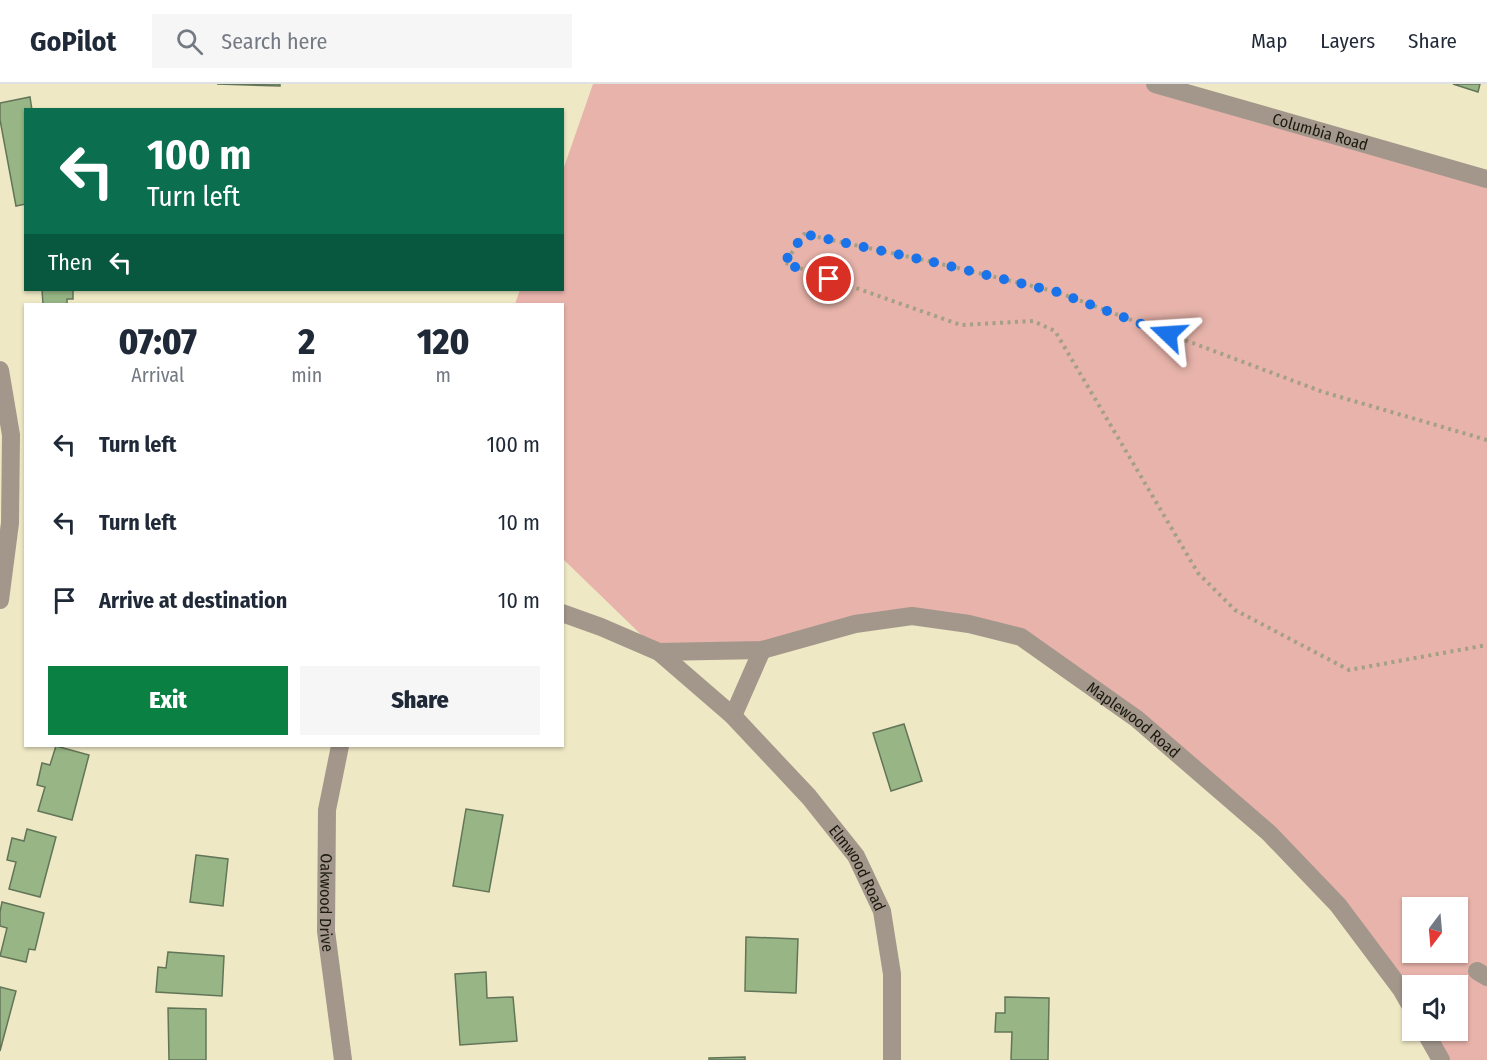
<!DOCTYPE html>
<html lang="en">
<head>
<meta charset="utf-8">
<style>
	:root { --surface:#fff; --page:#f6f6f7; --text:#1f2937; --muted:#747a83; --line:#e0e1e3; --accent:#0b8043 }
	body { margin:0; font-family:"Fira Sans Condensed",sans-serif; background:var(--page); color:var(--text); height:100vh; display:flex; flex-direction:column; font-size:22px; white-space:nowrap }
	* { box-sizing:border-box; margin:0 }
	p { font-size:20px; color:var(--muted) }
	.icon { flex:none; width:33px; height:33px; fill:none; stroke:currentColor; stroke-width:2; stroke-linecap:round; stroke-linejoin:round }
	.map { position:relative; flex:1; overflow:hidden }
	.panel { position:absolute; left:24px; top:219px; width:540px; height:444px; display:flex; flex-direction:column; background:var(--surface); border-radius:0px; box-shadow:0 2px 4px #0004 }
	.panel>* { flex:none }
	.top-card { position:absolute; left:24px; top:24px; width:540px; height:183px; border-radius:0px; box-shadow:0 2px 4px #0004; background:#0b6e4f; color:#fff; overflow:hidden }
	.needle { width:39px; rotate:196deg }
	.buttons { position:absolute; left:1402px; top:813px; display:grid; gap:12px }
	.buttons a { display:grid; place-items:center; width:66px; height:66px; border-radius:0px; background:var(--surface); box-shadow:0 2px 4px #0004; font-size:30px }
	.pin { position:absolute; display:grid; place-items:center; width:51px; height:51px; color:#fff; margin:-26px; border:3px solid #fff; border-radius:50%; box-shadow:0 2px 6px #0007 }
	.me { position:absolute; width:66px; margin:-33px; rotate:290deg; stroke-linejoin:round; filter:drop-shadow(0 0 4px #0008) }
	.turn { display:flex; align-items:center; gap:21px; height:126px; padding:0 24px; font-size:27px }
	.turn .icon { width:78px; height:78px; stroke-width:2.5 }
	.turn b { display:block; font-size:42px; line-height:51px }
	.then { display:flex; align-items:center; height:57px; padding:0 24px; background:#0003; gap:12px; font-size:22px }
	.eta { display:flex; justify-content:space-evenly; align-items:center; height:102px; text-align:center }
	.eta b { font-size:36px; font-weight:800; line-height:42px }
	.action { display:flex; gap:12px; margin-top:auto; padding:12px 24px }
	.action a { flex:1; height:69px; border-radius:0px; background:var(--accent); color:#fff; font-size:24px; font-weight:800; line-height:69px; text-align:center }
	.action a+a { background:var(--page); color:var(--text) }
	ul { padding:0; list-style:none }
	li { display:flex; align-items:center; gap:18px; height:78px; padding:0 24px }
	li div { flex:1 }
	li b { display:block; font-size:22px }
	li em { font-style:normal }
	header { display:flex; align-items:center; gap:36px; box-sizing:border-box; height:84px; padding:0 30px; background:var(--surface); border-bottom:2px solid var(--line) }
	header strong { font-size:28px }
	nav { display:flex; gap:33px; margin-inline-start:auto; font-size:21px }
	.search { width:420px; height:54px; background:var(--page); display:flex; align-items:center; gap:15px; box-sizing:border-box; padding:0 21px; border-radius:0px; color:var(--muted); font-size:22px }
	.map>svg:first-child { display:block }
	.green { fill:#e7b3aa; fill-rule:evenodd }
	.building { fill:#97b585; stroke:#637558; stroke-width:1.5 }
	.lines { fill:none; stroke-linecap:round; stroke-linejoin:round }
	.path { stroke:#a4a084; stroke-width:4; stroke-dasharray:3 4.5; stroke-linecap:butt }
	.minor { stroke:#a3978c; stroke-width:18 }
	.route { stroke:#1a73e8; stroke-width:10; stroke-dasharray:0 18 }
	.labels { text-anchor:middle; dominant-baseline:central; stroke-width:4.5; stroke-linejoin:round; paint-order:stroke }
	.street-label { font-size:16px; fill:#1c1a0d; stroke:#eee8c4 }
</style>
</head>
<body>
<header>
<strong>GoPilot</strong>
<div class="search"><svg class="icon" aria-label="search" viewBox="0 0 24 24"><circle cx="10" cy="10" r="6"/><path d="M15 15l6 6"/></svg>Search here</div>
<nav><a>Map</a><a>Layers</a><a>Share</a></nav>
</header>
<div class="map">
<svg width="1487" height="976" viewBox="0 0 1487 976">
	<rect width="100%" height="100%" fill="#eee8c4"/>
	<path class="green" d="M593 0H1155L1487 95V976H1441L1424 947 1458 946V902H1413V926L1269 749 1021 553 912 532 762 566 659 568 563 475 562 220H515L520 206H562L563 86ZM1413 824H1458V868H1413Z"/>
	<g class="building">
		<path d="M217 0H280V2Z"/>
		<path d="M1453 0H1480L1478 8Z"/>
		<path d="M30 13 32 26H26V120L16 122 0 36V19Z"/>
		<path d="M42 206H73V215H67V220H43Z"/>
		<path d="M904 640 922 697 891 707 873 649Z"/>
		<path d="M56 662 89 671 72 736 38 727 45 703 37 701 42 679 50 681Z"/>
		<path d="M466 725 503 731 489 808 453 802Z"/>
		<path d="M27 745 56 753 40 813 9 805 16 778 7 776 12 754 24 757Z"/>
		<path d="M196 771 228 775 223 822 190 818Z"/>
		<path d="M2 818 44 829 35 866 29 865 26 878 0 872 7 844 0 842V828Z"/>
		<path d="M746 853 798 855 796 909 745 907Z"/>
		<path d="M168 868 224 872 222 912 156 908 158 883 166 884Z"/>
		<path d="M486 888 487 914 513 913 517 957 460 961 455 890Z"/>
		<path d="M0 903 16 907 0 967Z"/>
		<path d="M1005 913 1049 914 1048 976H1011L1012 948H995L996 929H1005Z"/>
		<path d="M168 924 206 925V976H169Z"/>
		<path d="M745 973V976H709V974Z"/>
	</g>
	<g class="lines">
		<path class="path" d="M1487 356 1323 308 1057 208 933 178 804 150 785 179 961 241 1033 237 1055 247 1198 489 1235 526 1349 586 1487 561"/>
		<g class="minor">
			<path id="s1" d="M1155 0 1487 95"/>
			<path d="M0 286 11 351 10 439 0 516"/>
			<path id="s2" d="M562 529 601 543 659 568 733 632 809 713 856 772 882 827 892 890V976"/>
			<path id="s3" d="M659 568 762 566 855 540 912 532 969 540 1021 553 1137 635 1269 749 1338 821 1401 905 1413 926"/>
			<path d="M733 632 762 566"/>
			<path id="s4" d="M340 662 327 726 326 847 343 976"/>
			<path d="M1477 887 1487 893"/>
			<path d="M1424 946 1441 976"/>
		</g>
	</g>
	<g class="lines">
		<path class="route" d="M829 195 784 179 804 150 933 178 1057 208 1168 250"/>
	</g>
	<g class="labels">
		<g class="street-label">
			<text stroke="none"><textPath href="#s1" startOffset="172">Columbia Road</textPath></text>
			<text stroke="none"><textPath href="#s3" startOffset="508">Maplewood Road</textPath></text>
			<text stroke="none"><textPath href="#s2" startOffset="400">Elmwood Road</textPath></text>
			<text stroke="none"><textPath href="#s4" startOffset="158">Oakwood Drive</textPath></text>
		</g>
	</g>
</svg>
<div class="buttons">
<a><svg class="needle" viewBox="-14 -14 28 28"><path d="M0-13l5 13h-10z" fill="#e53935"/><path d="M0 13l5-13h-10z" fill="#747a83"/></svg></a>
<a><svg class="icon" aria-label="sound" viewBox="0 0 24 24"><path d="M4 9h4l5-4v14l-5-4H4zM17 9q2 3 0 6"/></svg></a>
</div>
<div class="pin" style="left:829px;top:195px;background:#d93025"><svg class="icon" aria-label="arrive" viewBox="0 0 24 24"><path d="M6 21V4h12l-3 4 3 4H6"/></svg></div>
<svg class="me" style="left:1168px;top:250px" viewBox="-20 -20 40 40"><path d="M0-17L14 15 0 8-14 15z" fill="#1a73e8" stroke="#fff" stroke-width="4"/></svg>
<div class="top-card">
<div class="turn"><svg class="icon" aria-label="left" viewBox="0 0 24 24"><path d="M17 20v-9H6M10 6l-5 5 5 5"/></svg><div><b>100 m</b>Turn left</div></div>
<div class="then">Then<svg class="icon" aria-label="left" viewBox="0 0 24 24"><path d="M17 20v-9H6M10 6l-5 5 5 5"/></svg></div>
</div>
<section class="panel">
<div class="eta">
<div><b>07:07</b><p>Arrival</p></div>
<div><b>2</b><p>min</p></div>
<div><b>120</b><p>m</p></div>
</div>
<ul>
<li><svg class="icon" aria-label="left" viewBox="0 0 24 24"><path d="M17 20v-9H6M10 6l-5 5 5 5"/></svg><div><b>Turn left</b></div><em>100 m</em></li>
<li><svg class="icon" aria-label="left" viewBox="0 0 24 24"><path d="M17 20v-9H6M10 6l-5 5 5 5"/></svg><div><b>Turn left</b></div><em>10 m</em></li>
<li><svg class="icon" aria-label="arrive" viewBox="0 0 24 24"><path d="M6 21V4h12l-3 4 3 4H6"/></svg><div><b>Arrive at destination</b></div><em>10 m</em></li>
</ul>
<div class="action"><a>Exit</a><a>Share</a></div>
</section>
</div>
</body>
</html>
